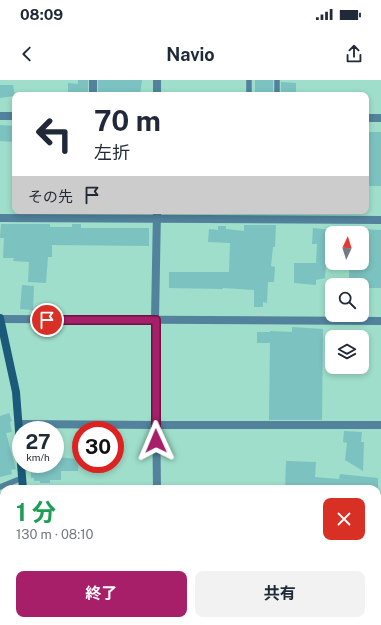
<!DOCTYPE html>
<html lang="ja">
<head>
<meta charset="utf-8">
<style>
	:root { --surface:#fff; --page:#f2f2f3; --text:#1f2937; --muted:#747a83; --accent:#a61f68 }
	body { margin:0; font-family:"Public Sans","Noto Sans JP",sans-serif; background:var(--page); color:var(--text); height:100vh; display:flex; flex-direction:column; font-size:15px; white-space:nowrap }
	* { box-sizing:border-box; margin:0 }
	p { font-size:13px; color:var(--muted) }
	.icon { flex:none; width:22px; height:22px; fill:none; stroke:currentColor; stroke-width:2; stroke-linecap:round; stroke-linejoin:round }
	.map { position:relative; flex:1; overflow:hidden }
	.panel { position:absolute; left:0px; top:405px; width:381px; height:140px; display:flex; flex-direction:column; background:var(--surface); border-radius:12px 12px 0 0; box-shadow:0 2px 6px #0003 }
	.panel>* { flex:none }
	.top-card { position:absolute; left:12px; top:12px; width:357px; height:122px; border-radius:8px; box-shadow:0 2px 6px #0003; background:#fff; color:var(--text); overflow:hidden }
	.needle { width:26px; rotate:4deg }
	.buttons { position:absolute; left:325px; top:146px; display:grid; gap:8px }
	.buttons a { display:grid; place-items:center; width:44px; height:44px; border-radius:8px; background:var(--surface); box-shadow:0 2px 6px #0003; font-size:20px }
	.speed { position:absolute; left:12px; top:341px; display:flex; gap:8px; font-size:20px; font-weight:700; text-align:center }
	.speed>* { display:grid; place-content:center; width:52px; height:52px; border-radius:50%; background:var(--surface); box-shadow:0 2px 6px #0003; line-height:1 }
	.speed small { font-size:10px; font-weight:400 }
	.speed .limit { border:6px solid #d22; background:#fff; color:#111 }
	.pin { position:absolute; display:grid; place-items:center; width:34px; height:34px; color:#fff; margin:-17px; border:2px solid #fff; border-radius:50%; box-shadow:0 1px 4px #0007 }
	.me { position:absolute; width:44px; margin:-22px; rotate:359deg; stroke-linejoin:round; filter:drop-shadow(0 0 3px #0008) }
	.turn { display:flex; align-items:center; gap:14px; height:84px; padding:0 16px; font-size:18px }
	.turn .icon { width:52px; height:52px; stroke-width:2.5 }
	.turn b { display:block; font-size:28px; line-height:34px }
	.then { display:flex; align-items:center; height:38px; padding:0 16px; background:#0003; gap:8px; font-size:15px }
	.round { display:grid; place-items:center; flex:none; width:42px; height:42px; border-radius:8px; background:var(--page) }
	.head { display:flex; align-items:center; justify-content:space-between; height:68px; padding:0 16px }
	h1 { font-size:24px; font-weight:700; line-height:30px; color:#1e9e55 }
	.cta { display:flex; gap:8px; margin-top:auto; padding:8px 16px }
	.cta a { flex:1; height:46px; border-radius:8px; background:var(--accent); color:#fff; font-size:16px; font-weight:700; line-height:46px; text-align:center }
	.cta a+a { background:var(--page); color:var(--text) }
	.status { display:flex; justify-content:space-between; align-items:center; height:28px; padding:0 20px; background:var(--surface); direction:ltr }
	.status svg { height:11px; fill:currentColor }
	header { display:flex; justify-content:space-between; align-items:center; height:52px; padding:0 16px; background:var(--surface); font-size:18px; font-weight:700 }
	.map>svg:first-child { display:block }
	.building { fill:#7cc2c0 }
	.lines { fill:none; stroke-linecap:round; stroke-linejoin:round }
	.service { stroke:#52829c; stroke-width:5.5 }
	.minor { stroke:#52829c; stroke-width:8 }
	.tertiary { stroke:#52829c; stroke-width:8 }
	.secondary { stroke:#1b5a78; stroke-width:8 }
	.route-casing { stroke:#6c1444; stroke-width:10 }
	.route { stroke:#a61f68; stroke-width:7 }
</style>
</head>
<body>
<div class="status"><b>08:09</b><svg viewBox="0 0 49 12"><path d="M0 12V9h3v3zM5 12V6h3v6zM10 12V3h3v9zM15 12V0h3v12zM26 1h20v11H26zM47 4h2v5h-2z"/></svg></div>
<header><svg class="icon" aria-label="back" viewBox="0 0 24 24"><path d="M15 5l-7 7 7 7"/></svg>Navio<svg class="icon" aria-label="share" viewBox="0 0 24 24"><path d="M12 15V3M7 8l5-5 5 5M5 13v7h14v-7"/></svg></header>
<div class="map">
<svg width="381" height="545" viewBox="0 0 381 545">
	<rect width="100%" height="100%" fill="#9edeca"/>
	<g class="building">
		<path d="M78 0H88V15H68V3L78 4Z"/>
		<path d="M98 0H142L140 15H98Z"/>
		<path d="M255 0H273V14L255 15Z"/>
		<path d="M281 2 296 3V13H294V15H281Z"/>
		<path d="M0 5H13L15 16 0 18Z"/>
		<path d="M0 45 15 46 14 62 0 61Z"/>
		<rect x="366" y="52" width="15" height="54"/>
		<path d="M1 144H50V147H72V144H81V148H149V166L52 165V177H48L46 203 28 202 29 182 13 181 14 178H3L4 158H0Z"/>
		<path d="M244 145H276L275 167H273L271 186 275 187 274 202H268L267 223 263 222V227H254V210L223 208V209L169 208V192H229L230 163 208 162 209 149 218 150V146H226V149L244 151Z"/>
		<path d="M313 148 332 150 331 172H327L325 198 316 200V205L294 203V183H316L317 164H312Z"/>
		<path d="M362 149 381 150V208H362V205H349V183H362Z"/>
		<path d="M22 205 34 206 33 230 20 229Z"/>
		<path d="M292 247 323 249 322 340H269L270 263H257V252H270V251L292 252Z"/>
		<path d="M9 333 12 341 10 342 12 352 6 353 16 389 11 390 12 394 0 397V336Z"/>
		<path d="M344 351 362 352 361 362H364L363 391 345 380 347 363 343 362Z"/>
		<path d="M55 377 79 379 78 391H61V400H50V403H40V401H34V398H31V384H55Z"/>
		<path d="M286 381 316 382 315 397 339 399 340 394 378 398V409H285Z"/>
	</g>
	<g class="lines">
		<g class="service">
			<path d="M249 15V0"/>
			<path d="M277 15V0"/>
			<path d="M0 407 22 398"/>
		</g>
		<g class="minor">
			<path d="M93 15V0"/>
			<path d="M157 15V0"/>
			<path d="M366 38H381"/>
			<path d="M0 138 381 140"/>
			<path d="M0 239 381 241"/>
			<path d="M19 344 156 345H381"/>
			<path d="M157 409 155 240 157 131"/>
			<path d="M377 444H381"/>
			<path d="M1 543 381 544"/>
		</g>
		<path class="tertiary" d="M0 36H15"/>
		<g class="secondary">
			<path d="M0 238 16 312 21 377"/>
			<path d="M21 384 23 409"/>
			<path d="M1 545 4 505"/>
		</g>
	</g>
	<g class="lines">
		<defs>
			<path id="route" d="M47 240H156V361"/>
		</defs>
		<use href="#route" class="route-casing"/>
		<use href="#route" class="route"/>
	</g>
</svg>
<div class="buttons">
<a><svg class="needle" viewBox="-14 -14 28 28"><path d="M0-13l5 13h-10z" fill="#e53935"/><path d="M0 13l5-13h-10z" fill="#747a83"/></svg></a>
<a><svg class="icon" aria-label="search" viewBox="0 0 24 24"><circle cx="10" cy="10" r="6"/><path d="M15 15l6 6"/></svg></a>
<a><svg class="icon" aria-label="layers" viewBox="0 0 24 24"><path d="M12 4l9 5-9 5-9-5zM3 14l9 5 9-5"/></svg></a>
</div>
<div class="speed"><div>27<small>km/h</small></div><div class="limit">30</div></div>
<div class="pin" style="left:47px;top:240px;background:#d93025"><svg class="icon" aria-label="arrive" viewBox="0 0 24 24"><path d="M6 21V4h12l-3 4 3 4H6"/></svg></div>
<svg class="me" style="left:156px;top:361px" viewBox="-20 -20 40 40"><path d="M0-17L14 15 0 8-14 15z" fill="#a61f68" stroke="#fff" stroke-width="4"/></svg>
<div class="top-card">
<div class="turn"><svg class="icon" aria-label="left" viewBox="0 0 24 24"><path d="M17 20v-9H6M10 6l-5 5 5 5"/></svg><div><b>70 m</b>左折</div></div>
<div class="then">その先<svg class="icon" aria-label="arrive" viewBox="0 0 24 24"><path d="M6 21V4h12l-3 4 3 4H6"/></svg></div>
</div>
<section class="panel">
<div class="head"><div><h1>1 分</h1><p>130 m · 08:10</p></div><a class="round" style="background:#d93025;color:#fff"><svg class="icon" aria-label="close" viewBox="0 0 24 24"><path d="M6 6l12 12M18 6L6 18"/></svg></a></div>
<div class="cta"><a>終了</a><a>共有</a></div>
</section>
</div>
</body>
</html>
